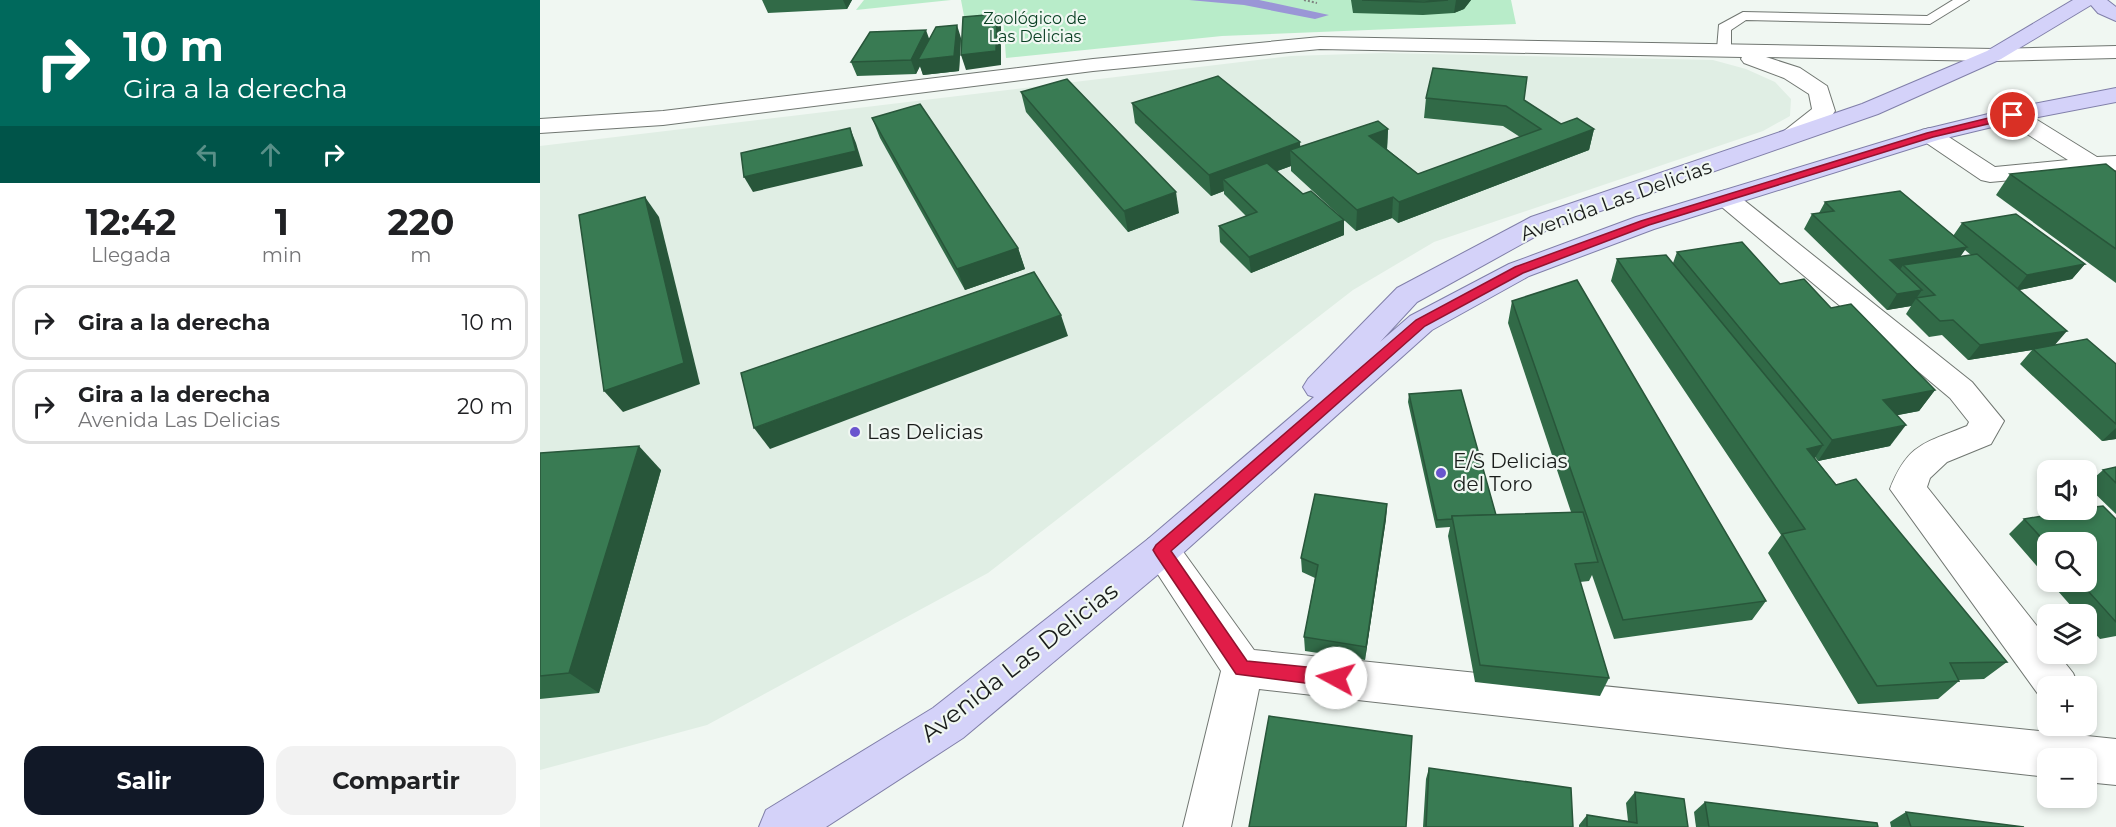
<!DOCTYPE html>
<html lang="es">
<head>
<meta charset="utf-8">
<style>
	:root { --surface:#fff; --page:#f2f2f2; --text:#202124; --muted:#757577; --line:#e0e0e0; --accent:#111827 }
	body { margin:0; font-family:Montserrat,sans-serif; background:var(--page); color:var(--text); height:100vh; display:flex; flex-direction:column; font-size:22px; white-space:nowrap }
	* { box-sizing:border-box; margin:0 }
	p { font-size:20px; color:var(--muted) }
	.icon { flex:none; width:33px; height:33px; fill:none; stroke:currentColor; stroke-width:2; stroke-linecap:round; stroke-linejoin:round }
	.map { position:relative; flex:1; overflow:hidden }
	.drawer { display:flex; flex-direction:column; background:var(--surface); width:540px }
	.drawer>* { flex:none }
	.guide { background:#00695c; color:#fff; overflow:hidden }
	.fabs { position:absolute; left:1497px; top:460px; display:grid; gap:12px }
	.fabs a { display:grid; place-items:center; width:60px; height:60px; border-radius:12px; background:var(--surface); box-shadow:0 3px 9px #0003; font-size:30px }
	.pin { position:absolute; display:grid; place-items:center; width:51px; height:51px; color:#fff; margin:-26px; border:3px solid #fff; border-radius:50%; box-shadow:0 2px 6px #0007 }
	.me { position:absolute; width:66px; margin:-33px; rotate:276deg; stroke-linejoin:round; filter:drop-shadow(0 0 4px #0008) }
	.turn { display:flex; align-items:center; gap:21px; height:126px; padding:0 24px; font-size:27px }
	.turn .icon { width:78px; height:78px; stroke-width:2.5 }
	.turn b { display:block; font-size:42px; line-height:51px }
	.lanes { display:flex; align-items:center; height:57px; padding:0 24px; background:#0003; justify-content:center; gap:30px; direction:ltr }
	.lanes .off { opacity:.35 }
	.eta { display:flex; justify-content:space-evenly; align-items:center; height:102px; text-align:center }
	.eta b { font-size:36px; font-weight:700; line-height:42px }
	.action { display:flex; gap:12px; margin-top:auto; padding:12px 24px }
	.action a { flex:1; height:69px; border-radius:18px; background:var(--accent); color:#fff; font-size:24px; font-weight:700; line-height:69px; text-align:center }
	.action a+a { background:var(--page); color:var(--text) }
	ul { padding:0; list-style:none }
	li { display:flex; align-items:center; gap:18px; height:75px; margin:0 12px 9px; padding:0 12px; border:3px solid var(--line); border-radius:18px }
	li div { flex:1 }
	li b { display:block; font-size:22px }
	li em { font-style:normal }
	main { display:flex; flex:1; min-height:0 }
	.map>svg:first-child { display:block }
	.built { fill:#e0eee4 }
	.green { fill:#b8ecc9 }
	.water { fill:#9a96d6 }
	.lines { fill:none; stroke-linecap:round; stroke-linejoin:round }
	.service-casing { stroke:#707671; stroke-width:2 }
	.minor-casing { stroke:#707671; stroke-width:2 }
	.primary-casing { stroke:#807fa9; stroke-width:2 }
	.path { stroke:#7e837f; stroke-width:2; stroke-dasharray:2 2; stroke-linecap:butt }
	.service { fill:#fff; fill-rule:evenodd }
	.minor { fill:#fff; fill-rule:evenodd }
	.primary { fill:#d4d2f9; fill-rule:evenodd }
	.wall { fill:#316a47; fill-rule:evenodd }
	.shaded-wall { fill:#28563a }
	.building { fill:#397b53; stroke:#28563a; stroke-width:1.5 }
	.route { fill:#e11d48; stroke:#92132f; stroke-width:1.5 }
	.poi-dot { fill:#6a55ce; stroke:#f0f7f2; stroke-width:2 }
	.labels { text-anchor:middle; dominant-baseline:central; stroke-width:4.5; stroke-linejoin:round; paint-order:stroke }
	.far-park-label { font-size:16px; fill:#0b4125; stroke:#f0f7f2 }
	.street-label { font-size:20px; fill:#1a1d1b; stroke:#f0f7f2 }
	.poi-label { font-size:20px; fill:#1a1d1b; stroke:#f0f7f2; text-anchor:start }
	.near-street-label { font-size:24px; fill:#1a1d1b; stroke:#f0f7f2 }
</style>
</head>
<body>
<main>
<section class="drawer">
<div class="guide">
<div class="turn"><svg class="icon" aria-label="right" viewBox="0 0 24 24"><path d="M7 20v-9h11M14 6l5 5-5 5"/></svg><div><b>10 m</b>Gira a la derecha</div></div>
<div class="lanes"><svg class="icon off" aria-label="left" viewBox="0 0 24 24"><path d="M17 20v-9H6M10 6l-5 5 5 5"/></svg><svg class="icon off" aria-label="ahead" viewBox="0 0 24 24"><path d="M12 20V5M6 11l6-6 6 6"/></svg><svg class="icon" aria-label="right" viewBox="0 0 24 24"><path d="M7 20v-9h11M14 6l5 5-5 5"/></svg></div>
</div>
<div class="eta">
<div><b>12:42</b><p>Llegada</p></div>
<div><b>1</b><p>min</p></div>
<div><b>220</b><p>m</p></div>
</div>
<ul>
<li><svg class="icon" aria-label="right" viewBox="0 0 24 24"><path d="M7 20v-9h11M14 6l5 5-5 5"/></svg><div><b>Gira a la derecha</b></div><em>10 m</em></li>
<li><svg class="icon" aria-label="right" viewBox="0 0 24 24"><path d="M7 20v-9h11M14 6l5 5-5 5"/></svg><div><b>Gira a la derecha</b><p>Avenida Las Delicias</p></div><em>20 m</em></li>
</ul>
<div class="action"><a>Salir</a><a>Compartir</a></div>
</section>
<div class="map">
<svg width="1576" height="827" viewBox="0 0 1576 827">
	<rect width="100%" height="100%" fill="#f0f7f2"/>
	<path class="built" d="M844 53 1173 60 1206 69 1235 82 1251 99 1250 116 1223 131 894 242 813 290 448 573 167 725 0 770V146L751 56Z"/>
	<g class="green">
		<path d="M324 0H411L316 10Z"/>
		<path d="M421 0H971L976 24 682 36 466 58 463 17 425 21Z"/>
	</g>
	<path class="water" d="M649 0H719L789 15 775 19 704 5Z"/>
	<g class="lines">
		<defs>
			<path id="service" d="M1413 0H1429L1390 24 1206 20 1191 30V49L1189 52 1184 53 1177 49 1179 25 1203 12 1387 16Z"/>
			<g id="minor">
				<path d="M780 37 1454 49 1576 46V58L1454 61 1226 57 1260 68 1287 86 1295 111C1286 125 1255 147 1239 143L1235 138 1272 109 1269 94 1244 78 1204 63 1201 59 1202 57 780 49 553 71 123 125 0 133V119L123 111 553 59Z"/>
				<path d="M1473 108 1481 110 1557 157 1576 156V170L1560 177 1548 173 1450 182 1441 180 1382 140 1378 135 1382 130 1390 128 1398 130 1455 167 1528 160 1465 120 1462 115 1465 110Z"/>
				<path d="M1186 190 1195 193 1432 382 1464 421 1451 444 1407 462 1390 478 1387 487 1508 640V654H1518L1533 673 1539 687H1508V703L1503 701 1350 489C1368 443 1385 443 1427 426L1429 422 1410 398 1177 203 1173 198 1177 193Z"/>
				<path d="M621 534 634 539 714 650 1576 739V785L1546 782V759H1508V777L719 689 691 827H643L681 671 602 550 608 539Z"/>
			</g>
			<path id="primary" d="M1533 0H1567L1576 7V21L1558 13 1551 5 1461 59 1338 114 1009 229 877 302 840 342 870 316 969 264 1096 217 1382 130 1473 108 1576 88V102L1473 122 1398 140 1114 229 989 276 892 330 634 561 423 738 286 827H219L226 810 393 708 608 539 774 397 768 395 763 387 768 379 857 288 991 217 1322 104 1447 51Z"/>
		</defs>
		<use href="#service" class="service-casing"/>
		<use href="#minor" class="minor-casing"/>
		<use href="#primary" class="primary-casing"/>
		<path class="path" d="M764 0 777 3"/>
		<use href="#service" class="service"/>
		<use href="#minor" class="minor"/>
		<use href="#primary" class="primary"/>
	</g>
	<g class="wall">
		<path d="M222 0H312L307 9 228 13Z"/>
		<path d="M811 0H931L924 9 914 13 883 15 813 13Z"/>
		<path d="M421 38 419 71 383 75 380 66 376 74 317 76 311 62 389 40Z"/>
		<path d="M481 92 639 213 588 232 486 112Z"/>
		<path d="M886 98 984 100 1021 124 1054 129 1049 150 858 223 852 218 816 231 804 220V235L711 273 680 242 679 226 706 216 684 194V191L671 196 595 123 592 103 760 142V147L848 129 847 149 878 174 980 137 963 126 884 118ZM751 166V171L800 216 763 194 737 171Z"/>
		<path d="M332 118 478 248 485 269 425 290 340 138Z"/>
		<path d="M1576 172V283L1456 195 1470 174Z"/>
		<path d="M1285 202 1413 236 1422 223 1545 264 1532 279 1479 290 1515 345 1576 364V439L1562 441 1480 364 1492 350 1428 360 1402 335 1389 337 1366 314 1371 306 1347 310 1264 229 1272 214 1279 213ZM1425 250 1431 255 1420 257Z"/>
		<path d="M1137 252 1240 284 1291 308 1395 390 1379 411 1357 415 1350 446 1278 461 1275 457V458L1296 485 1467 662 1444 679 1419 680V681L1398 699 1318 704 1228 553 1241 535 1071 281 1077 259 1133 263Z"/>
		<path d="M972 301 1226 601 1212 620 1074 639 1052 575 1049 581 1040 582 1069 678 1060 696 935 682 908 536 910 527 896 528 868 402 869 394 956 515 1031 512 968 323Z"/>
		<path d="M0 453 121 470 59 693 0 699Z"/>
		<path d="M1576 467V514L1546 485 1563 470Z"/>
		<path d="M847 504 846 519 825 660 765 651 764 637 775 578 762 572 761 558Z"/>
		<path d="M1484 519H1576V636L1560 639 1546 624V615H1539L1510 582H1546L1508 543V579L1469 534Z"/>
		<path d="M889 768 1033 827H883L886 779Z"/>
		<path d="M1095 792 1148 827H1039V825L1047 815 1088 821 1086 803Z"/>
		<path d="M1165 802 1338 827H1156L1154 812Z"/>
		<path d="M1366 812 1484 827H1351L1350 822Z"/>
	</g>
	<g class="shaded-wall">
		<path d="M303 0H312L307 9Z"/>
		<path d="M916 0H931L924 9 914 13Z"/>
		<path d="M457 14 461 27V65L426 70 421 55Z"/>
		<path d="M417 25 421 38 419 71 383 75 380 66 376 74 371 60 386 30 391 44Z"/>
		<path d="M310 128 316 143 323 166 213 192 204 177Z"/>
		<path d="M848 129 847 149 829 136Z"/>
		<path d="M1054 129 1049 150 858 223 859 202Z"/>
		<path d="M760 142 761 160 750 150 751 166 692 188 683 179 684 191 671 196 669 175Z"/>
		<path d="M636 192 639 213 588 232 584 211Z"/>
		<path d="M105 197 119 217 160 384 83 412 64 391Z"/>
		<path d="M853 197 852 218 816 231 817 210Z"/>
		<path d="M804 220V235L711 273 709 257Z"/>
		<path d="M1427 247 1416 262 1363 265 1358 273 1350 260Z"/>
		<path d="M478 248 485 269 425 290 417 269Z"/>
		<path d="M1545 264 1532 279 1475 291 1487 275Z"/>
		<path d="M1382 290 1371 306 1347 310 1357 294Z"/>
		<path d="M521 315 528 336 230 449 214 428Z"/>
		<path d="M1527 331 1514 346 1493 349 1492 350 1428 360 1440 345Z"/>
		<path d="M1395 390 1379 411 1328 421 1343 400Z"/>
		<path d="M1366 425 1350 446 1278 461 1292 440Z"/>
		<path d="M1576 428V439L1562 441Z"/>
		<path d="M1283 445 1270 466 1267 449Z"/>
		<path d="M99 446 121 470 59 693 29 673Z"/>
		<path d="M847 504 846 519 825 660 826 647Z"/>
	</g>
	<g class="building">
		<path d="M822 0H908L884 2Z"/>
		<path d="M457 14 456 51 421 55 423 17Z"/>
		<path d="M417 25 414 56 378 60 396 27Z"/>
		<path d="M386 30 371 60 311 62 330 32Z"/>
		<path d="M893 68 987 77 984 100 1021 124 1037 118 1054 129 859 202 853 197 817 210 750 150 838 121 848 129 829 136 878 174 1001 129 966 106 886 98Z"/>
		<path d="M678 76 760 142 669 175 592 103Z"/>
		<path d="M527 79 636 192 584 211 481 92Z"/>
		<path d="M380 104 478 248 417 269 332 118Z"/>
		<path d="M310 128 316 151 204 177 201 153Z"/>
		<path d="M727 163 763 194 771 191 804 220 709 257 679 226 717 212 683 179Z"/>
		<path d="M1566 164 1576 172V249L1470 174Z"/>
		<path d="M1360 191 1427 247 1350 260 1382 290 1357 294 1272 214 1294 211 1285 202Z"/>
		<path d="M105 197 144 363 64 391 39 215Z"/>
		<path d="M1476 214 1545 264 1487 275 1422 223Z"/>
		<path d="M1202 242 1240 284 1264 279 1291 308 1311 304 1395 390 1343 400 1366 425 1292 440 1137 252Z"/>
		<path d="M1437 254 1527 331 1440 345 1413 320 1400 321 1376 298 1395 295 1363 265Z"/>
		<path d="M1126 255 1283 445 1267 449 1296 485 1316 479 1467 662 1410 663 1419 681 1337 686 1242 534 1265 529 1077 259Z"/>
		<path d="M494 272 521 315 214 428 201 373Z"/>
		<path d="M1037 280 1226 601 1083 620 972 301Z"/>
		<path d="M1547 339 1576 364V424L1493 349Z"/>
		<path d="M921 390 956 515 912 516V519L897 520 869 394Z"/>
		<path d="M99 446 29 673 0 676V453Z"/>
		<path d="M1576 467V483L1563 470Z"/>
		<path d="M775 494 847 504 826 647 764 637 778 565 761 558Z"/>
		<path d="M1563 506 1576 519V622L1540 582H1546V543H1508V545L1484 519 1538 510H1546V508Z"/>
		<path d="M1043 512 1058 562 1035 564 1069 678 940 665 912 516Z"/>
		<path d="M729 716 872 736 866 827H709Z"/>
		<path d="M889 768 1031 788 1033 827H886Z"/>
		<path d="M1095 792 1144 799 1148 827H1047V815L1097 823Z"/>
		<path d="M1165 802 1337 823 1338 827H1169Z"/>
		<path d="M1366 812 1484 827H1371Z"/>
	</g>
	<path class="route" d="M1473 112 1478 115 1477 117 1393 137 1109 225 983 273 885 326 631 551 707 661 796 670 802 672 805 678 802 684 796 687 696 674 616 555 613 550 616 545 876 320 975 267 1101 221 1387 133Z"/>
	<g class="poi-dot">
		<circle cx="315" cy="432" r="6"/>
		<circle cx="901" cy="473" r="6"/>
	</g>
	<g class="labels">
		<g class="far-park-label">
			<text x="495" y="18">Zoológico de<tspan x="495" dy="18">Las Delicias</tspan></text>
		</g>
		<g class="street-label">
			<text transform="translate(1076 200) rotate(-20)">Avenida Las Delicias</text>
		</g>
		<g class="poi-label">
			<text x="327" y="432">Las Delicias</text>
			<text x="913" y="461">E/S Delicias<tspan x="913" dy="23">del Toro</tspan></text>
		</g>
		<g class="near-street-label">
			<text transform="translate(479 662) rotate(-38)">Avenida Las Delicias</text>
		</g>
	</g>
</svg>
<div class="fabs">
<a><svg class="icon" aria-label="sound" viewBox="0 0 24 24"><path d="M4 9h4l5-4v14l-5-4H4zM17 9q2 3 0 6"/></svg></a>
<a><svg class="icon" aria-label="search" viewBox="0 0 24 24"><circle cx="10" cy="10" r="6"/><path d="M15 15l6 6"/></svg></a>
<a><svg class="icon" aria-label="layers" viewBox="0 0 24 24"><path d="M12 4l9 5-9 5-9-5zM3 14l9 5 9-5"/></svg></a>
<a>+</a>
<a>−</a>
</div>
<div class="pin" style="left:1473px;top:115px;background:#d93025"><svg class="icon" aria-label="arrive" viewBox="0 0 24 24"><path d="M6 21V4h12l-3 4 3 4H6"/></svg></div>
<svg class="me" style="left:796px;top:678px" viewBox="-20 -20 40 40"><circle r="19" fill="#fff"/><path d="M0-13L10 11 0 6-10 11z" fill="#e11d48"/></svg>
</div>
</main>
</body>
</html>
